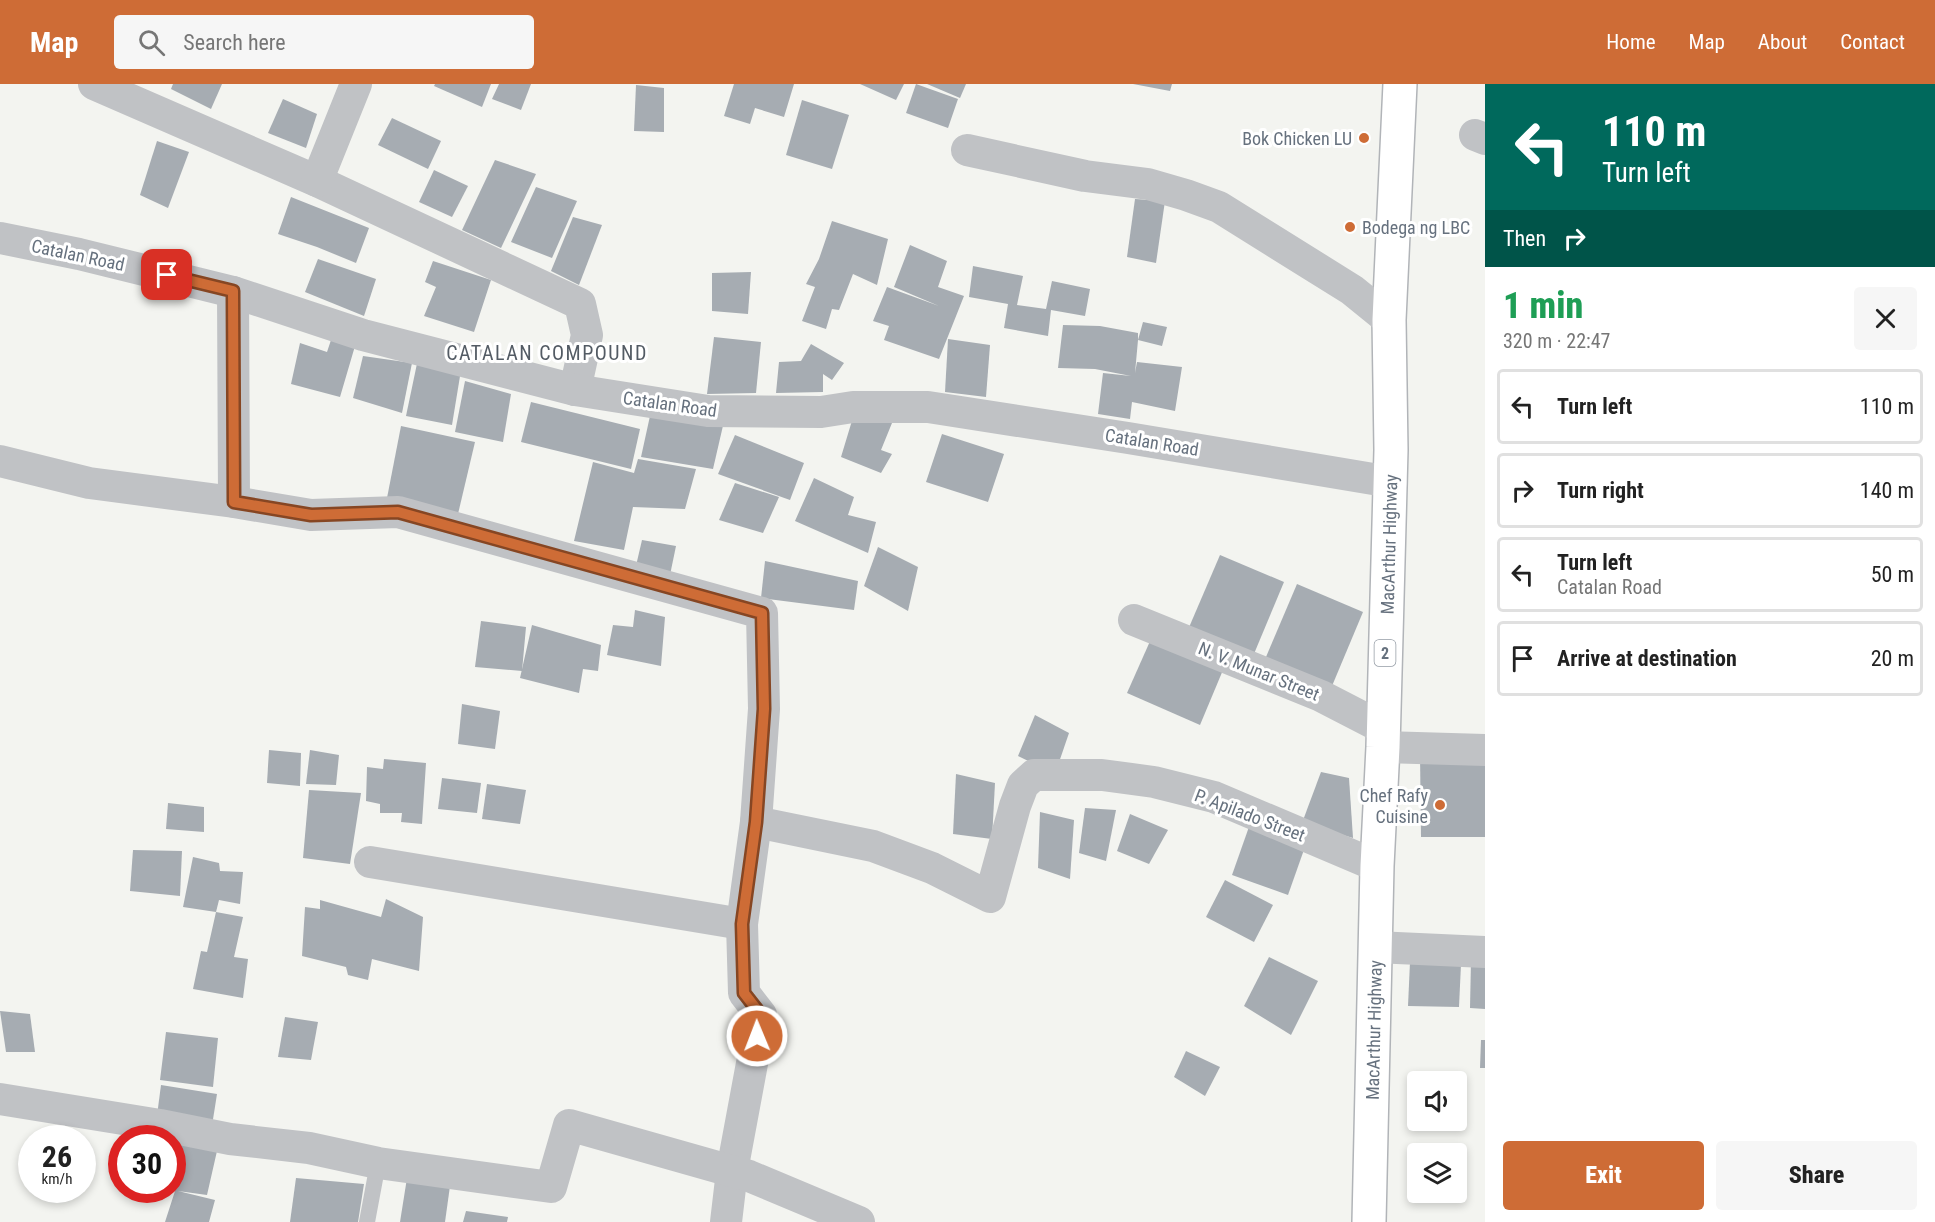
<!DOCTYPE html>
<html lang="en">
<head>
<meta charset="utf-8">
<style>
	:root { --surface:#fff; --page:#f6f6f6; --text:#222; --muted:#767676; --line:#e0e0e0; --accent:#ce6c36 }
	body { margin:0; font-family:"Roboto Condensed",sans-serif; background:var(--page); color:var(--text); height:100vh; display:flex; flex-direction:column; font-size:22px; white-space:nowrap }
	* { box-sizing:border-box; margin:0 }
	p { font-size:20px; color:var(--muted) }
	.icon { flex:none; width:33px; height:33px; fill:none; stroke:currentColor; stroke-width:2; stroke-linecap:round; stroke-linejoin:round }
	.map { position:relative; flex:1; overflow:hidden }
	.details { display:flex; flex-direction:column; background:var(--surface); width:450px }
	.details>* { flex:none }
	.hud { background:#00695c; color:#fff; overflow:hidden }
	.fabs { position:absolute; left:1407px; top:987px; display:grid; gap:12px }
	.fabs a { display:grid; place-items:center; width:60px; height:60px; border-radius:6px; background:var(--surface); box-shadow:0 3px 9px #0003; font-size:30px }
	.speed { position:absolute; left:18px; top:1041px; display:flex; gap:12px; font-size:30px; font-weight:700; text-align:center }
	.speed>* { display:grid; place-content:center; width:78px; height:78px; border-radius:50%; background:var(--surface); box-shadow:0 3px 9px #0003; line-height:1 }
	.speed small { font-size:15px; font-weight:400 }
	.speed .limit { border:9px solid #d22; background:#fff; color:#111 }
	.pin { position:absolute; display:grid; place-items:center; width:51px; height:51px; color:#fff; margin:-26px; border-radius:12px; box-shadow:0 3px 9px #0006 }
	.me { position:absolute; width:66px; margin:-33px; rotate:359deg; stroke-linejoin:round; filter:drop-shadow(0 0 4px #0008) }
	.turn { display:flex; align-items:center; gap:21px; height:126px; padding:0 18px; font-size:27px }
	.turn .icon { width:78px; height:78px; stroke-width:2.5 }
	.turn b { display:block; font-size:42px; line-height:51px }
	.then { display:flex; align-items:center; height:57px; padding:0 18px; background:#0003; gap:12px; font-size:22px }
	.round { display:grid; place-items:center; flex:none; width:63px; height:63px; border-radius:6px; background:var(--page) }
	.head { display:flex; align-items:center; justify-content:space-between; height:102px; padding:0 18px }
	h1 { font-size:36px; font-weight:800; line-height:45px; color:#1e9e55 }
	.action { display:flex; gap:12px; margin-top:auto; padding:12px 18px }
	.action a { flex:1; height:69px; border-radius:6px; background:var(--accent); color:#fff; font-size:24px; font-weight:800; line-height:69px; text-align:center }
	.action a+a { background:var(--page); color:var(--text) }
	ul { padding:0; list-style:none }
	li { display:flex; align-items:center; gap:18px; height:75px; margin:0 12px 9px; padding:0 6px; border:3px solid var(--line); border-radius:6px }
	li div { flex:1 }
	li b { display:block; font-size:22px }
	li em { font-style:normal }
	header { display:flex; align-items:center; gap:36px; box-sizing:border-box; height:84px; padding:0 30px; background:var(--accent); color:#fff }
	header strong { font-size:28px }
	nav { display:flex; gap:33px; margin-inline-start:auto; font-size:21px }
	.search { width:420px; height:54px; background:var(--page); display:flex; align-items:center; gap:15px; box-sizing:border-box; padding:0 21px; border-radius:6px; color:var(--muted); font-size:22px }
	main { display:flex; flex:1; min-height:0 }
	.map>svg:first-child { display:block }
	.building { fill:#a6acb2 }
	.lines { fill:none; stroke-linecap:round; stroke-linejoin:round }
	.primary-casing { stroke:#b1b4b8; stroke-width:36 }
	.service { stroke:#c0c2c5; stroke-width:16 }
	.minor { stroke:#c0c2c5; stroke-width:32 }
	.primary { stroke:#fff; stroke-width:33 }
	.route-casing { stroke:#864623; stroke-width:15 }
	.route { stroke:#ce6c36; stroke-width:10 }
	.poi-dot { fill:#ce6c36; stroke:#fff; stroke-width:2 }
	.labels { text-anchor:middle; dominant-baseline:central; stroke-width:6; stroke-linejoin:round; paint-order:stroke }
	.shield { fill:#fff; stroke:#949ca5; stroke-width:1.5 }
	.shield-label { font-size:16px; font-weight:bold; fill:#66717e }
	.poi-label { font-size:18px; fill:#66717e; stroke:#fff; text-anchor:end }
	.street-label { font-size:18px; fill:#66717e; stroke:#fff }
	.neighbourhood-label { font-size:20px; letter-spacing:1.5px; fill:#535b64; stroke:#fff }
</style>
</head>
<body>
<header>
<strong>Map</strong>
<div class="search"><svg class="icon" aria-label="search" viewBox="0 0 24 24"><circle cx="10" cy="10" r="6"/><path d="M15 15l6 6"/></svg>Search here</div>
<nav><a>Home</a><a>Map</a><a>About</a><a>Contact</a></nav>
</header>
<main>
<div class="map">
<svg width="1485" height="1138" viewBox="0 0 1485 1138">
	<rect width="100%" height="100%" fill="#f3f4f0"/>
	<g class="building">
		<path d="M173 0H222L211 25 171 5Z"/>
		<path d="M435 0H491L482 23 434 2Z"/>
		<path d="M499 0H531L521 26 492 15Z"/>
		<path d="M734 0H794L784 33 755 24 750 40 724 32Z"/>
		<path d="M860 0H904L896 16Z"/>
		<path d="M916 0 958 15 948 44 906 29Z"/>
		<path d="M927 0H966L960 14Z"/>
		<path d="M1133 0H1172L1170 7Z"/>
		<path d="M636 1 664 4V48L634 47Z"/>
		<path d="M283 15 317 30 306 64 268 49Z"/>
		<path d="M802 16 849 31 832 85 786 71Z"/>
		<path d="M392 34 441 57 428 85 378 61Z"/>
		<path d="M157 57 189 68 168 124 140 111Z"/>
		<path d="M495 76 536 90 501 164 462 146Z"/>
		<path d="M434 86 468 102 452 133 419 118Z"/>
		<path d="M536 103 577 117 552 174 511 158Z"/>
		<path d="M291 113 369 144 356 179 317 163 278 150Z"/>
		<path d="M1135 115 1165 117 1156 179 1127 173Z"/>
		<path d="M573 133 602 141 579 201 551 187Z"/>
		<path d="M832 137 888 155 877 201 853 190 839 226 832 225 826 245 802 237 815 203 806 200 819 175Z"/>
		<path d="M910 161 947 177 938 203 964 212 939 275 884 256 889 242 873 237 887 203 939 222 894 203Z"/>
		<path d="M318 175 376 195 364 232 305 208Z"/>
		<path d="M433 177 491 196 474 248 424 232 436 203 425 198Z"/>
		<path d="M973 182 1023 192 1017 221 1046 225 1052 197 1090 205 1085 232 1051 226 1048 252 1004 244 1008 220 969 213Z"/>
		<path d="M751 188 748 230 712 227V189Z"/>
		<path d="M1143 238 1167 243 1162 262 1138 256 1135 289 1137 278 1182 283 1175 327 1132 318 1130 335 1098 330 1103 289 1131 292 1095 285 1058 284 1063 241 1100 242 1138 249V256Z"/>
		<path d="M714 253 761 258 756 309 707 310Z"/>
		<path d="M948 255 990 261 986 313 945 308Z"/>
		<path d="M331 256 355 262 340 313 291 300 300 259 327 268Z"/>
		<path d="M811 260 844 279 832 296 823 290V308L776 309 779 278 801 277Z"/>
		<path d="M419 270 462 280 452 341 406 332Z"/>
		<path d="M363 272 412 279 402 329 353 314Z"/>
		<path d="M465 297 511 310 503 358 455 348Z"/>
		<path d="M531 318 640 345 631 385 521 358Z"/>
		<path d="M854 330 892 339 881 366 892 370 881 389 841 373Z"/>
		<path d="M650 332 725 333 713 385 641 373Z"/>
		<path d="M401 342 475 358 458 430 387 414Z"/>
		<path d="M942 350 1004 370 988 418 926 398Z"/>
		<path d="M735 351 804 379 790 416 718 390Z"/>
		<path d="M638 375 696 385 685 425 633 423 624 466 574 457 593 378 634 389Z"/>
		<path d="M814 394 854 413 848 431 876 438 868 469 795 437Z"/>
		<path d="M735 399 779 413 763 449 719 436Z"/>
		<path d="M642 456 676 462 670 491 635 486Z"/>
		<path d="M878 463 918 483 908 527 864 502Z"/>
		<path d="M1220 471 1284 498 1251 577 1187 548Z"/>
		<path d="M765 477 858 497 854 526 761 514Z"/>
		<path d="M1297 500 1363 528 1332 602 1266 573Z"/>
		<path d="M635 526 665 533 661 582 607 571 613 541 633 543Z"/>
		<path d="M481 537 526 543 522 587 475 583Z"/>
		<path d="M532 541 601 561 598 587 583 585 579 609 520 594Z"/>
		<path d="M1151 555 1223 586 1200 641 1127 609Z"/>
		<path d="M462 620 500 627 495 665 458 660Z"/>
		<path d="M1035 631 1069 649 1055 690 1018 672Z"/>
		<path d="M269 666 301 669 300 702 267 699Z"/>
		<path d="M310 666 339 671 336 701 306 700Z"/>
		<path d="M1485 668V753H1421L1420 669Z"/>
		<path d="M384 675 426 679 422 740 401 738 402 729H380V720L366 717 367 683 383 685Z"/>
		<path d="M1321 688 1349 694 1353 754 1302 739Z"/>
		<path d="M956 690 995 699 992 755 953 750Z"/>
		<path d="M442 694 481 699 477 729 438 725Z"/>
		<path d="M487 700 526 706 520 740 482 735Z"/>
		<path d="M309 706 361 709 350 780 303 774Z"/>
		<path d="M168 719 204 723V748L166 745Z"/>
		<path d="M1085 724 1116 726 1106 777 1079 769Z"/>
		<path d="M1040 728 1074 736 1070 795 1038 784Z"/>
		<path d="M1130 730 1168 746 1149 780 1117 767Z"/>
		<path d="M1250 740 1306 760 1288 811 1232 791Z"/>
		<path d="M133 766 182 767 180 812 130 807Z"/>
		<path d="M193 773 219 779 220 787 243 788 240 820 219 816 216 828 243 833 234 873 248 875 243 914 193 905 201 867 207 868 216 828 183 823Z"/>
		<path d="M1225 796 1273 821 1254 858 1206 833Z"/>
		<path d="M386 815 423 833 419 887 372 875 368 896 348 891 346 883 302 872 305 823 320 825V816L381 833Z"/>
		<path d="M1269 873 1318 897 1291 951 1244 922Z"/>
		<path d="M1471 876H1485V925L1470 924Z"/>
		<path d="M1410 878 1461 880 1459 923 1408 922Z"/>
		<path d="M0 927 30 930 35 968H6Z"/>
		<path d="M285 933 318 938 311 976 278 973Z"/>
		<path d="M166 948 218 954 213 1003 160 996Z"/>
		<path d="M1481 956H1485V984H1480Z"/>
		<path d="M1186 967 1220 983 1205 1012 1174 993Z"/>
		<path d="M161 1001 217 1010 211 1048 156 1039Z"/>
		<path d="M172 1059 217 1067 207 1111 178 1107 215 1116 209 1138H165L175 1107 172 1106Z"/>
		<path d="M296 1094 364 1100 358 1138H290Z"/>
		<path d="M407 1094 450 1102 445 1138H400Z"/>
		<path d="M466 1127 508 1133 507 1138H463Z"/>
	</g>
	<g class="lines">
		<defs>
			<g id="primary">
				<path id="s1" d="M1369 1138 1377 782 1383 663 1391 366 1389 236 1400 0"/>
			</g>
		</defs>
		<use href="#primary" class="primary-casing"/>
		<path class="service" d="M367 1138 378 1079"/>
		<g class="minor">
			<path d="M94 0 317 97 580 220 587 251 575 306"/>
			<path d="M1475 51 1485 55"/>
			<path d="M967 66 1085 92 1148 100 1186 111 1219 123 1352 206 1389 236"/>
			<path d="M317 97 356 0"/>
			<path d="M0 154 79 170 233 208 363 251 575 306 708 327 821 328 853 323H928L1128 354 1391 398"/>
			<path d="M233 208 234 418"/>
			<path d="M0 377 89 399 234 418 311 431 398 428 762 529 764 625 756 738 742 840 744 909 761 931 732 1087 726 1138"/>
			<path d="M1134 536 1321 612 1383 644"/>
			<path d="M1383 663 1485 666"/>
			<path d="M756 738 873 762 932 784 990 813 1015 722 1023 701 1034 691H1102L1154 698 1214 713 1377 782"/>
			<path d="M370 778 742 840"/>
			<path d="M1375 863 1485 868"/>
			<path d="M0 1015 160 1041 230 1055 309 1064 378 1079 551 1103 569 1041 749 1092 859 1138"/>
		</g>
		<use href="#primary" class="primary"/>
	</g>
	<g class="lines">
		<defs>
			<path id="route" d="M167 191 233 207 234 418 311 431 398 428 762 529 764 625 756 738 742 840 744 909 761 931 757 952"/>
		</defs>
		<use href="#route" class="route-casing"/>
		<use href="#route" class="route"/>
	</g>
	<g class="poi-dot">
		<circle cx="1364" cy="54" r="6"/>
		<circle cx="1350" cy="143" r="6"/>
		<circle cx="1440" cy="721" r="6"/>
	</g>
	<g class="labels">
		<rect class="shield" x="1374.5" y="556" width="21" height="26" rx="4.5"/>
		<g class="shield-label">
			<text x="1385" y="569">2</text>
		</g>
		<g class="poi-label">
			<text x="1352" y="54">Bok Chicken LU</text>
			<text x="1362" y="143" text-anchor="start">Bodega ng LBC</text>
			<text x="1428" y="711">Chef Rafy<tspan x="1428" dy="21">Cuisine</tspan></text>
		</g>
		<g class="street-label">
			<text transform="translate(78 171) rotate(12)">Catalan Road</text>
			<text transform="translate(670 320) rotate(8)">Catalan Road</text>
			<text transform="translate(1152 358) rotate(9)">Catalan Road</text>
			<text stroke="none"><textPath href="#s1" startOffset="678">MacArthur Highway</textPath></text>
			<text transform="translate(1259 587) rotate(22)">N. V. Munar Street</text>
			<text transform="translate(1250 731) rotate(21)">P. Apilado Street</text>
			<text stroke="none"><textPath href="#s1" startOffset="192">MacArthur Highway</textPath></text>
		</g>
		<g class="neighbourhood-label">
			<text x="547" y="269">CATALAN COMPOUND</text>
		</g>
	</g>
</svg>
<div class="fabs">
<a><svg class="icon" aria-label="sound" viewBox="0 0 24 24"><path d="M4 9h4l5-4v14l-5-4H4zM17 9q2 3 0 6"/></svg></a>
<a><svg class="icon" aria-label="layers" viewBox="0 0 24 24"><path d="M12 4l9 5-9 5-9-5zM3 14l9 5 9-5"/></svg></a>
</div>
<div class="speed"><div>26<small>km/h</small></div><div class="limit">30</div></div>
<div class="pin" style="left:167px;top:191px;background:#d93025"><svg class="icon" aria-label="arrive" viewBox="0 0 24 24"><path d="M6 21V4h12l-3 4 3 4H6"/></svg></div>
<svg class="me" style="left:757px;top:952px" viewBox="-20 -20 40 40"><circle r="17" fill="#ce6c36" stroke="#fff" stroke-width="3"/><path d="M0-11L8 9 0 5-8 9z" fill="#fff"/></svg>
</div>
<section class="details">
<div class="hud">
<div class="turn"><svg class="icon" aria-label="left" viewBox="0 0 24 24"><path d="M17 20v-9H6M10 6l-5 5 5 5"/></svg><div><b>110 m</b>Turn left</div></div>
<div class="then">Then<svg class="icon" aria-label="right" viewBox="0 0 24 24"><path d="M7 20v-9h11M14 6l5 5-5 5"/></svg></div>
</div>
<div class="head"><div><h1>1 min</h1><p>320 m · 22:47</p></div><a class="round"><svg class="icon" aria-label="close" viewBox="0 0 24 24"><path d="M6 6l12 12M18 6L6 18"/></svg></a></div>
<ul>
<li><svg class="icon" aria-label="left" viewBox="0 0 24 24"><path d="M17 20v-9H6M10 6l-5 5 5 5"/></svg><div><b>Turn left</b></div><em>110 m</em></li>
<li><svg class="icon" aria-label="right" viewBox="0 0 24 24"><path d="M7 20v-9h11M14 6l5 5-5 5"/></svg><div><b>Turn right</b></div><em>140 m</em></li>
<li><svg class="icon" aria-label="left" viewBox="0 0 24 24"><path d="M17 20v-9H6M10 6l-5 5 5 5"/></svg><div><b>Turn left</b><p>Catalan Road</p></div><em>50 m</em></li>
<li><svg class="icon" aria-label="arrive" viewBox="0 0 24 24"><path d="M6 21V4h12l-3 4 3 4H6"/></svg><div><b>Arrive at destination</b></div><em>20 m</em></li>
</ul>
<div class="action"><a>Exit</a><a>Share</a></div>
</section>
</main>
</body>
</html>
